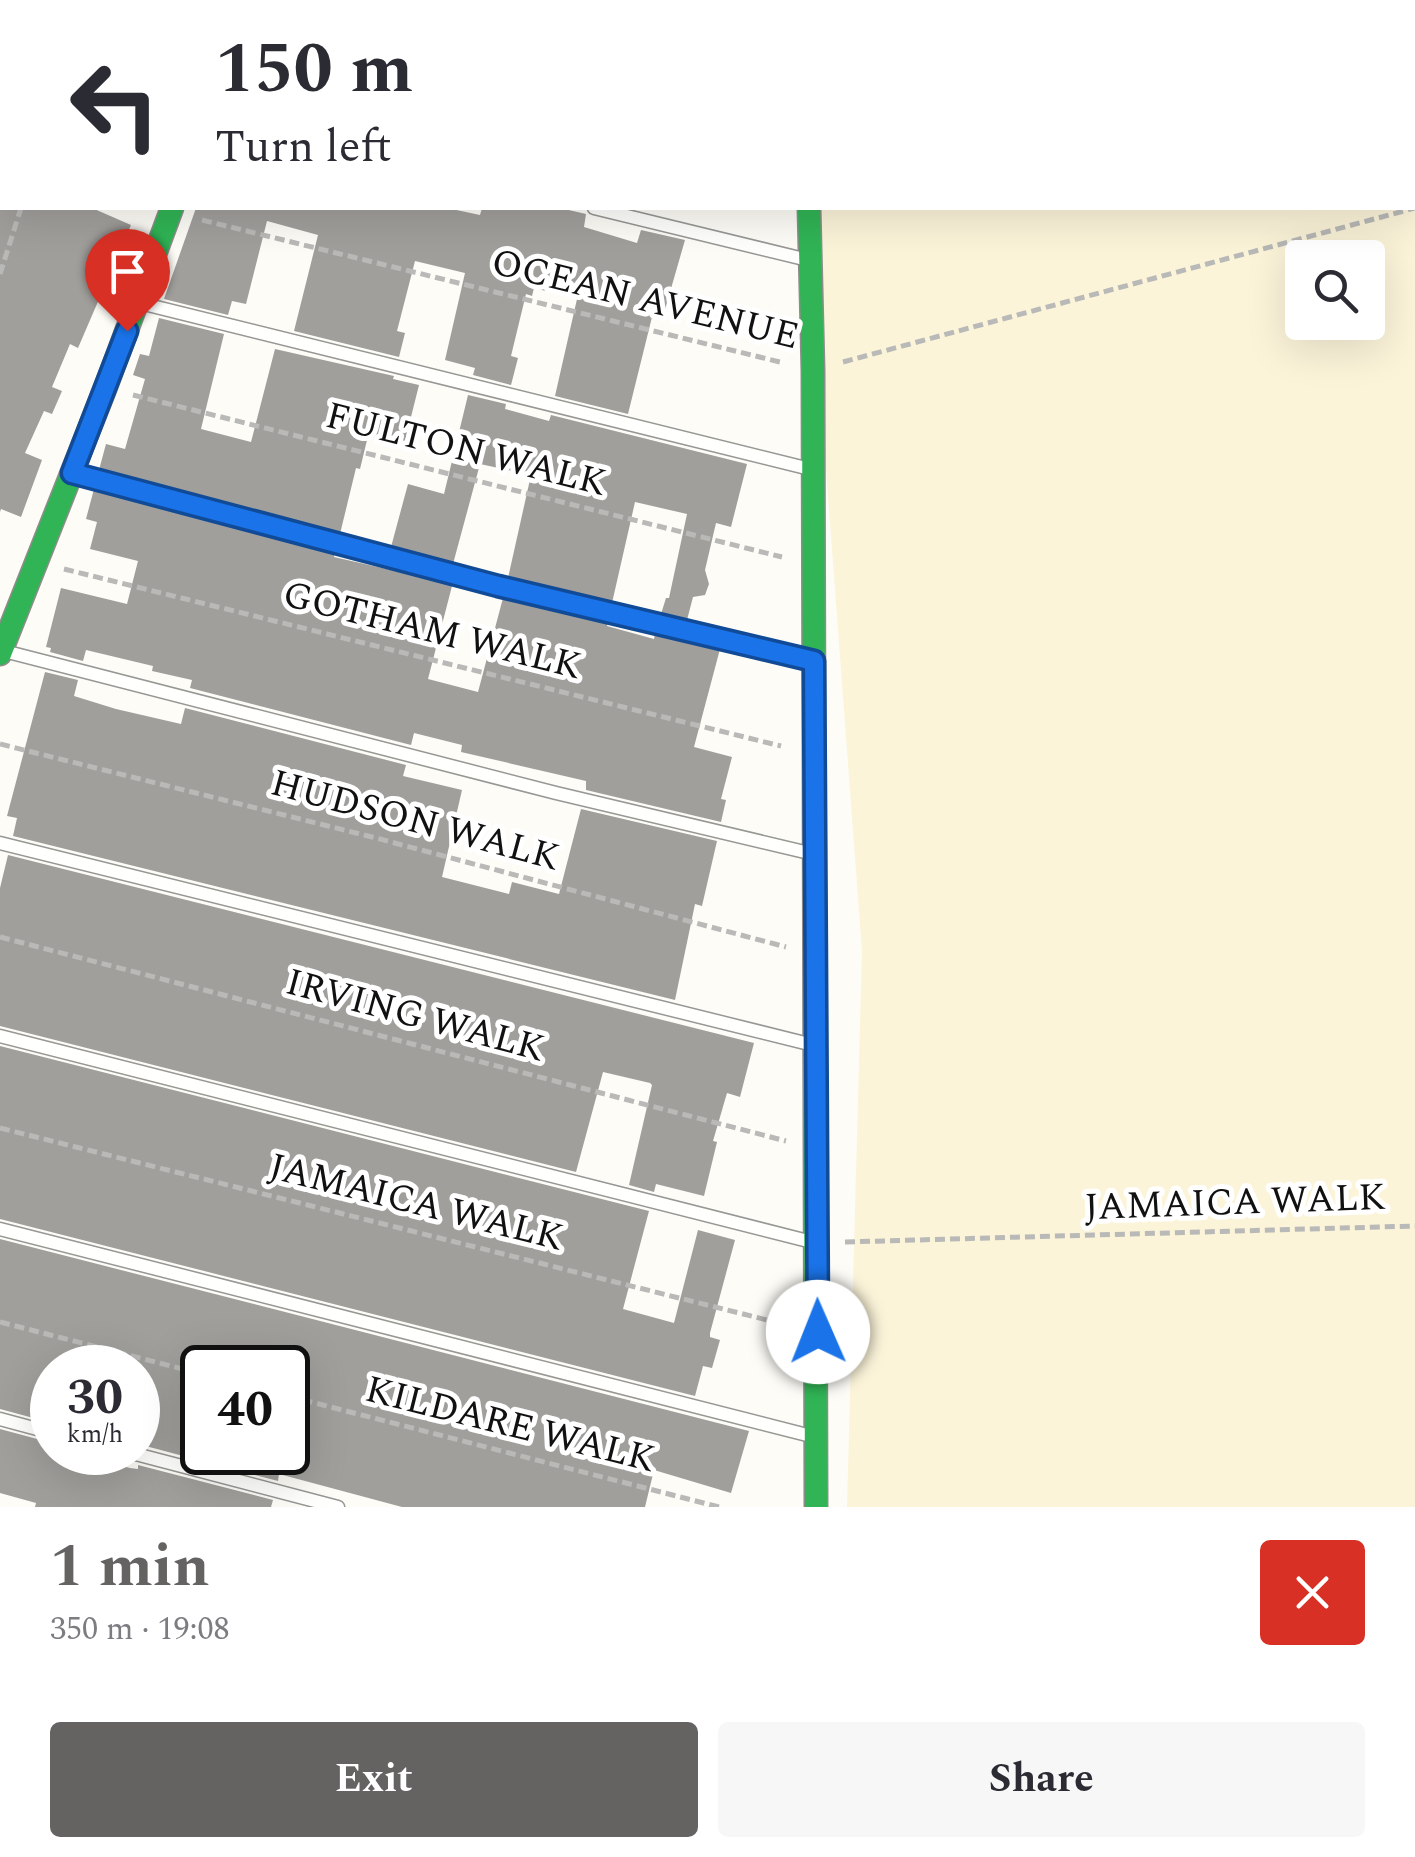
<!DOCTYPE html>
<html lang="en">
<head>
<meta charset="utf-8">
<style>
	:root { --surface:#fff; --page:#f7f7f7; --text:#2b2b33; --muted:#7c7c81; --accent:#646362 }
	body { margin:0; font-family:Spectral,serif; background:var(--page); color:var(--text); height:100vh; display:flex; flex-direction:column; font-size:38px; white-space:nowrap }
	* { box-sizing:border-box; margin:0 }
	p { font-size:32px; color:var(--muted) }
	.icon { flex:none; width:55px; height:55px; fill:none; stroke:currentColor; stroke-width:2; stroke-linecap:round; stroke-linejoin:round }
	.map { position:relative; height:1507px; overflow:hidden }
	.panel { display:flex; flex-direction:column; background:var(--surface); flex:1 }
	.panel>* { flex:none }
	.top-card { position:absolute; left:0px; top:0px; width:1415px; height:210px; box-shadow:0 10px 40px #0002; background:#fff; color:var(--text); overflow:hidden }
	.tools { position:absolute; left:1285px; top:240px; display:grid; gap:20px }
	.tools a { display:grid; place-items:center; width:100px; height:100px; border-radius:10px; background:var(--surface); box-shadow:0 10px 40px #0002; font-size:50px }
	.speed { position:absolute; left:30px; top:1345px; display:flex; gap:20px; font-size:50px; font-weight:700; text-align:center }
	.speed>* { display:grid; place-content:center; width:130px; height:130px; border-radius:50%; background:var(--surface); box-shadow:0 10px 40px #0002; line-height:1 }
	.speed small { font-size:25px; font-weight:400 }
	.speed .limit { border:5px solid #111; border-radius:15px; background:#fff; color:#111 }
	.pin { position:absolute; display:grid; place-items:center; width:85px; height:85px; color:#fff; margin:-102px -42px; border-radius:50% 50% 50% 0; rotate:-45deg; box-shadow:0 0 10px #0007 }
	.pin .icon { rotate:45deg }
	.me { position:absolute; width:110px; margin:-55px; rotate:359deg; stroke-linejoin:round; filter:drop-shadow(0 0 8px #0008) }
	.turn { display:flex; align-items:center; gap:35px; height:210px; padding:0 50px; font-size:45px }
	.turn .icon { width:130px; height:130px; stroke-width:2.5 }
	.turn b { display:block; font-size:70px; line-height:85px }
	.round { display:grid; place-items:center; flex:none; width:105px; height:105px; border-radius:10px; background:var(--page) }
	.overview { display:flex; align-items:center; justify-content:space-between; height:170px; padding:0 50px }
	h1 { font-size:60px; font-weight:700; line-height:75px; color:var(--accent) }
	.action { display:flex; gap:20px; margin-top:auto; padding:20px 50px }
	.action a { flex:1; height:115px; border-radius:10px; background:var(--accent); color:#fff; font-size:40px; font-weight:700; line-height:115px; text-align:center }
	.action a+a { background:var(--page); color:var(--text) }
	.map>svg:first-child { display:block }
	.sand { fill:#fcf4d9; fill-rule:evenodd }
	.building { fill:#a19f9c; fill-rule:evenodd }
	.lines { fill:none; stroke-linecap:round; stroke-linejoin:round }
	.lane-casing { stroke:#979795; stroke-width:15 }
	.street-casing { stroke:#979795; stroke-width:28 }
	.fast-casing { stroke:#8e8d8b; stroke-width:25 }
	.path { stroke:#b9b9b8; stroke-width:5; stroke-dasharray:10 5; stroke-linecap:butt }
	.lane { stroke:#fffffe; stroke-width:12 }
	.street { stroke:#fffffe; stroke-width:25 }
	.fast { stroke:#30b455; stroke-width:22 }
	.route-casing { stroke:#114b97; stroke-width:25 }
	.route { stroke:#1a73e8; stroke-width:18 }
	.labels { text-anchor:middle; dominant-baseline:central; stroke-width:10; stroke-linejoin:round; paint-order:stroke }
	.street-label { font-size:38px; fill:#111; stroke:#fff }
</style>
</head>
<body>
<div class="map">
<svg width="1415" height="1507" viewBox="0 0 1415 1507">
	<rect width="100%" height="100%" fill="#fdfcf7"/>
	<path class="sand" d="M808 0H1415V1507H847L862 951 821 402 814 208H1412V2ZM1302 258H1368V322H1302Z"/>
	<g class="building">
		<path d="M0 208H92L131 225 78 348 70 344 52 387 62 391 52 414 44 411 25 453 42 460 21 517 1 509 0 512Z"/>
		<path d="M196 208H447L480 215 482 208H560L586 214 584 227 637 243 641 230 685 240 662 320 652 317 628 414 555 396 577 299 534 288 532 296 526 294 511 356 518 358 511 385 473 375 475 368 445 360 465 273 415 261 397 331 405 333 399 357 294 331 318 235 267 221 246 304 232 301 228 315 164 299Z"/>
		<path d="M159 318 224 334 201 429 251 442 275 349 394 376 393 379 419 385 404 445 368 436 360 469 356 468 340 534 99 470 106 444 125 449 145 379 133 375 140 354 149 356Z"/>
		<path d="M468 395 506 404 505 409 549 421 551 415 747 464 731 527 716 523 705 570 709 584 705 595 693 597 687 620 661 614 666 598H669L687 514 635 502 612 603 508 578 531 475 480 464 453 564 391 547 408 484 444 494Z"/>
		<path d="M94 489 335 553 334 557 448 583 452 586 428 679 478 692 503 598 608 622 607 626 654 639 655 633 720 649 694 747 732 757 721 799 726 800 721 822 586 790V781L461 752 462 745 414 733 411 745 190 688 192 680 152 671 153 666 86 650 83 661 50 652 51 648 46 647 61 588 127 604 138 561 90 549 97 522 86 519Z"/>
		<path d="M45 672 78 680 74 696 116 709 181 724 185 708 406 765 403 776 462 790 442 877 509 894 512 882 559 894 581 809 717 841 702 906 695 904 675 1000 13 836 17 818 7 816Z"/>
		<path d="M8 855 754 1043 740 1097 727 1093 713 1141 717 1142 704 1196 656 1184 654 1192 629 1185 652 1085 650 1083 603 1072 576 1172 0 1026V888Z"/>
		<path d="M0 1046 649 1211 623 1309 674 1323 698 1230 735 1240 710 1333V1337L720 1340 712 1368 703 1366 695 1396 0 1219Z"/>
		<path d="M0 1239 749 1431 731 1493 654 1470 645 1507H402L279 1474 278 1481 138 1444V1368H52V1423L0 1409ZM202 1357 241 1368H288V1452H202Z"/>
		<path d="M0 1429 52 1443V1452H70L130 1468 138 1469V1465L273 1500 271 1507H35L36 1503 0 1493Z"/>
	</g>
	<g class="lines">
		<defs>
			<g id="lane">
				<path d="M588 0 599 2"/>
				<path d="M594 208 808 260"/>
				<path d="M140 303 810 469"/>
				<path d="M75 474 498 586 811 660"/>
				<path d="M4 651 556 793 809 853"/>
				<path d="M0 843 813 1045"/>
				<path d="M0 1036 812 1242"/>
				<path d="M0 1229 811 1436"/>
				<path d="M0 1419 52 1433"/>
				<path d="M128 1452 338 1507"/>
			</g>
			<g id="street">
				<path d="M803 0V2"/>
				<path d="M61 2 63 0"/>
				<path d="M258 2 260 0"/>
				<path d="M0 12 2 13"/>
			</g>
			<g id="fast">
				<path d="M809 208 813 370 816 1507"/>
				<path d="M0 654 105 389 172 208"/>
			</g>
		</defs>
		<use href="#lane" class="lane-casing"/>
		<use href="#street" class="street-casing"/>
		<use href="#fast" class="fast-casing"/>
		<g class="path">
			<path d="M0 171H2"/>
			<path d="M202 220 784 363"/>
			<path d="M0 274 21 208"/>
			<path d="M843 362 1415 208"/>
			<path d="M133 395 782 557"/>
			<path d="M64 569 781 746"/>
			<path d="M0 744 376 838 786 947"/>
			<path d="M0 937 786 1141"/>
			<path d="M0 1128 783 1324"/>
			<path d="M845 1242 1415 1226"/>
			<path d="M0 1322 202 1374"/>
			<path d="M288 1396 719 1507"/>
		</g>
		<use href="#lane" class="lane"/>
		<use href="#street" class="street"/>
		<use href="#fast" class="fast"/>
	</g>
	<g class="lines">
		<defs>
			<path id="route" d="M127 331 72 473 498 586 814 661 818 1332"/>
		</defs>
		<use href="#route" class="route-casing"/>
		<use href="#route" class="route"/>
	</g>
	<g class="labels">
		<g class="street-label">
			<text transform="translate(645 300) rotate(14)">OCEAN AVENUE</text>
			<text transform="translate(466 450) rotate(14)">FULTON WALK</text>
			<text transform="translate(432 631) rotate(14)">GOTHAM WALK</text>
			<text transform="translate(415 821) rotate(15)">HUDSON WALK</text>
			<text transform="translate(415 1016) rotate(15)">IRVING WALK</text>
			<text transform="translate(416 1203) rotate(14)">JAMAICA WALK</text>
			<text transform="translate(1235 1203) rotate(-2)">JAMAICA WALK</text>
			<text transform="translate(510 1425) rotate(14)">KILDARE WALK</text>
		</g>
	</g>
</svg>
<div class="tools">
<a><svg class="icon" aria-label="search" viewBox="0 0 24 24"><circle cx="10" cy="10" r="6"/><path d="M15 15l6 6"/></svg></a>
</div>
<div class="speed"><div>30<small>km/h</small></div><div class="limit">40</div></div>
<div class="pin" style="left:127px;top:331px;background:#d93025"><svg class="icon" aria-label="arrive" viewBox="0 0 24 24"><path d="M6 21V4h12l-3 4 3 4H6"/></svg></div>
<svg class="me" style="left:818px;top:1332px" viewBox="-20 -20 40 40"><circle r="19" fill="#fff"/><path d="M0-13L10 11 0 6-10 11z" fill="#1a73e8"/></svg>
<div class="top-card">
<div class="turn"><svg class="icon" aria-label="left" viewBox="0 0 24 24"><path d="M17 20v-9H6M10 6l-5 5 5 5"/></svg><div><b>150 m</b>Turn left</div></div>
</div>
</div>
<section class="panel">
<div class="overview"><div><h1>1 min</h1><p>350 m · 19:08</p></div><a class="round" style="background:#d93025;color:#fff"><svg class="icon" aria-label="close" viewBox="0 0 24 24"><path d="M6 6l12 12M18 6L6 18"/></svg></a></div>
<div class="action"><a>Exit</a><a>Share</a></div>
</section>
</body>
</html>
